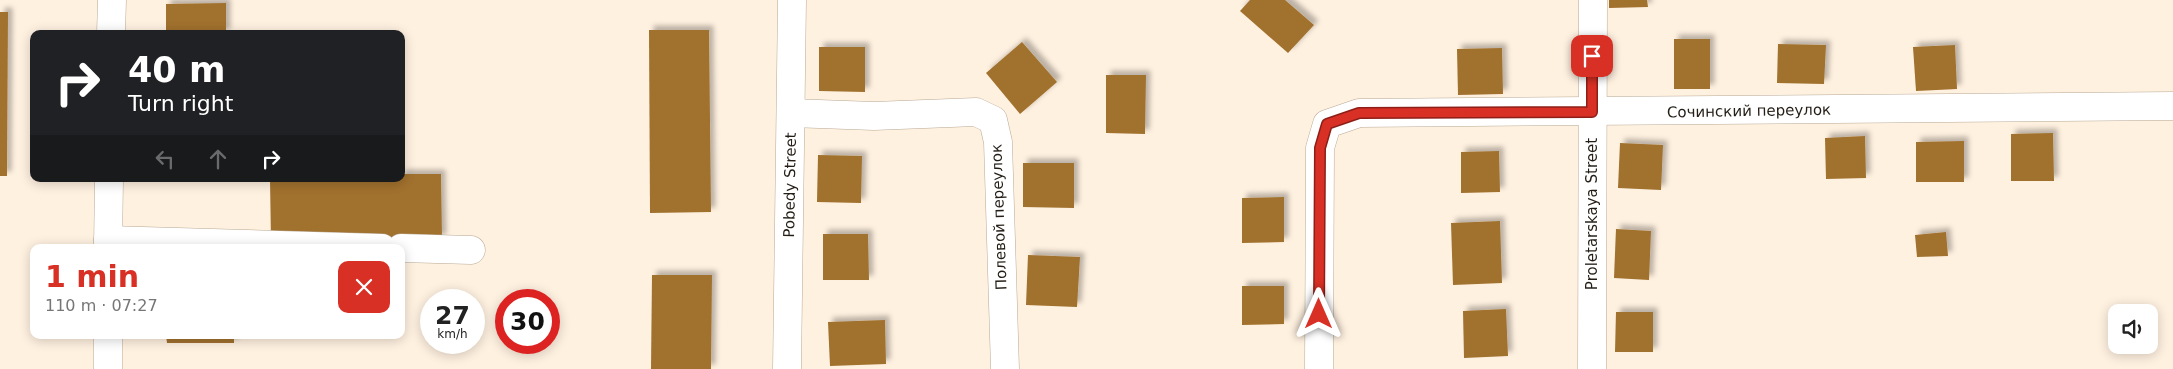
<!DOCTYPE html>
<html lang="en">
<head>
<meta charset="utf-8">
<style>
	:root { --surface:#fff; --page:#f6f6f6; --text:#222; --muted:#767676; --accent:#d93025 }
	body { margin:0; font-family:"DejaVu Sans",sans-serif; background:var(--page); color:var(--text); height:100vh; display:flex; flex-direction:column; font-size:19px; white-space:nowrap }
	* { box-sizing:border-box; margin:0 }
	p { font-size:16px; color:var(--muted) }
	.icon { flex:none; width:28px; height:28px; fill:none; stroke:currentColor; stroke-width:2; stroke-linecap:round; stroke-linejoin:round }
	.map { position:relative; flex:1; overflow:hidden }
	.drawer { position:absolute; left:30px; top:244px; width:375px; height:95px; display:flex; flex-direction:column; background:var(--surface); border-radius:10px; box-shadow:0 2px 12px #0003 }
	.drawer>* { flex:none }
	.guide { position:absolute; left:30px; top:30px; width:375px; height:152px; border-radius:10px; box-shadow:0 2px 12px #0003; background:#202124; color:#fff; overflow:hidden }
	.controls { position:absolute; left:2108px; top:304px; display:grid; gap:10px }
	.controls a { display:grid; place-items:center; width:50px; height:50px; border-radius:10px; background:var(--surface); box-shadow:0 2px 12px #0003; font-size:25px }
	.speed { position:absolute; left:420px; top:289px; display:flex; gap:10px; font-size:25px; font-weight:700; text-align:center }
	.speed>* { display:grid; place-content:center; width:65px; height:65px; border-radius:50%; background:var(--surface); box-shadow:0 2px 12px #0003; line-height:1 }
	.speed small { font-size:12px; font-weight:400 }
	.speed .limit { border:8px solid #d22; background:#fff; color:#111 }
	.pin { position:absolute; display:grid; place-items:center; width:42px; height:42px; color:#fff; margin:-21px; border-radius:10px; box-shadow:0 2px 8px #0006 }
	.me { position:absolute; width:55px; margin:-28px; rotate:0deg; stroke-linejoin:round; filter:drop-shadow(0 0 4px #0008) }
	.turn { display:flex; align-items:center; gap:18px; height:105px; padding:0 15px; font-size:22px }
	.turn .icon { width:65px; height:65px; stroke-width:2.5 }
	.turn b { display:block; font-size:35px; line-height:42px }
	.lanes { display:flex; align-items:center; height:48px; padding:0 15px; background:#0003; justify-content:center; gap:25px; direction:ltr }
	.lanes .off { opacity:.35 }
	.round { display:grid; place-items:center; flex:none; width:52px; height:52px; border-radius:10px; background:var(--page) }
	.head { display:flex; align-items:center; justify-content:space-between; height:85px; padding:0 15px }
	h1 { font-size:30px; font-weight:700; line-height:38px; color:var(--accent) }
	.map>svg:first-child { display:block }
	.building { fill:#a1712e; filter:url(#shadow) }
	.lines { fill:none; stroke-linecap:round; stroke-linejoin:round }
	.minor-casing { stroke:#b9a995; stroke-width:29 }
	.minor { stroke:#fff; stroke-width:28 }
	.route-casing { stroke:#8d1f18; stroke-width:12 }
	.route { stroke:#d93025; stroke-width:9 }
	.labels { text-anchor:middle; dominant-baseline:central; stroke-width:4.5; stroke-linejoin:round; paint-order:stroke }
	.street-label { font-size:15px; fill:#231d16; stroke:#fff }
</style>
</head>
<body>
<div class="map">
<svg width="2173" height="369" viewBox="0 0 2173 369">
	<defs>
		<filter id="shadow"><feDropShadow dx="4.5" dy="-4.5" stdDeviation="2.5" flood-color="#0004"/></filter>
	</defs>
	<rect width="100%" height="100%" fill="#fff1e0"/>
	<g class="building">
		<path d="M1250 0H1285L1314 25 1288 53 1240 11Z"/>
		<path d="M1609 0H1647L1648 7 1609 8Z"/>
		<path d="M226 3V34H166V4Z"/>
		<path d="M0 12H8L7 176H0Z"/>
		<path d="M649 30H709L711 212 650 213Z"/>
		<rect x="1674" y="39" width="36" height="50"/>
		<path d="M1022 42 1057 82 1020 114 986 73Z"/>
		<path d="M1778 44 1826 45 1824 84 1777 83Z"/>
		<path d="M1955 45 1957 89 1916 91 1913 47Z"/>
		<path d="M819 47H865V92L819 91Z"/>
		<path d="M1502 48 1503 94 1458 95 1457 49Z"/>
		<path d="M1106 75H1146L1145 134 1106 133Z"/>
		<path d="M2053 133 2054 181H2011V134Z"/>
		<path d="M1865 136 1866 178 1826 179 1825 138Z"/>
		<path d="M1964 141V182H1916V142Z"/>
		<path d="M1620 143 1663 145 1661 190 1618 188Z"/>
		<path d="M1499 151 1500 192 1461 193V152Z"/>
		<path d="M818 155 862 156 861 203 817 202Z"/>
		<path d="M1023 163H1074V208L1023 207Z"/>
		<path d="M401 174H441L442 239 271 241 270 179H401Z"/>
		<path d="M1284 197V242L1242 243V198Z"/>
		<path d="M1500 221 1502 283 1453 285 1451 223Z"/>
		<path d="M1616 229 1651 231 1649 280 1614 278Z"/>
		<path d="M1946 232 1948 256 1917 257 1915 235Z"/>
		<path d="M823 234H868L869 280H823Z"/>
		<path d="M1028 255 1080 257 1077 307 1026 305Z"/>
		<path d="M652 275H712L711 369H651Z"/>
		<path d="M1242 286H1284V324L1242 325Z"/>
		<path d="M1506 309 1508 356 1464 358 1463 311Z"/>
		<path d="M1616 312H1653V352H1615Z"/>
		<path d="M885 320 886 364 830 366 828 322Z"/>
		<path d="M166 335H234V343H167Z"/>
	</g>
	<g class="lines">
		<defs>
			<g id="minor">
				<path d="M111 34 112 0"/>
				<path d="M791 113 874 116 976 112 993 120 998 142 1005 369"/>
				<path d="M108 240 382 248"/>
				<path d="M108 248 109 179"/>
				<path d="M401 248 471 250"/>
				<path d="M108 335V369"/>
				<path d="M787 369 792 0"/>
				<path d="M1319 369 1320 148 1327 124 1359 113 2173 106"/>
				<path d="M1592 369 1593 0"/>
			</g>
		</defs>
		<use href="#minor" class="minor-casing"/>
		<use href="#minor" class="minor"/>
	</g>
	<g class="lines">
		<defs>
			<path id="route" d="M1319 314 1320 148 1327 124 1359 113 1592 112V56"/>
		</defs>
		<use href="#route" class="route-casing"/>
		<use href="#route" class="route"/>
	</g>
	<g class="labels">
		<g class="street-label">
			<text transform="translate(1749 111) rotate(-1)">Сочинский переулок</text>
			<text transform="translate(790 185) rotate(-89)">Pobedy Street</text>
			<text transform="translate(1592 214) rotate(-90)">Proletarskaya Street</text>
			<text transform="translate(999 217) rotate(-92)">Полевой переулок</text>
		</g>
	</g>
</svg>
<div class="controls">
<a><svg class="icon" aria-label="sound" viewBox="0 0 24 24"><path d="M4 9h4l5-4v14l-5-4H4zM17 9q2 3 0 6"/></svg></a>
</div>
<div class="speed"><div>27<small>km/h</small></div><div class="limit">30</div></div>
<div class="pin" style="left:1592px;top:56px;background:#d93025"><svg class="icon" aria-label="arrive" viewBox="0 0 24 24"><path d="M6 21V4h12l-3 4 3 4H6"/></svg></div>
<svg class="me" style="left:1319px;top:314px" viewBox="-20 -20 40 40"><path d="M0-17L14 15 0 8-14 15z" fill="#d93025" stroke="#fff" stroke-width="4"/></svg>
<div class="guide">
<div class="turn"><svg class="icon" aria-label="right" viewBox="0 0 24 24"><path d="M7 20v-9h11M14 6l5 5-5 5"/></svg><div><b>40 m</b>Turn right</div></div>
<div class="lanes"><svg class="icon off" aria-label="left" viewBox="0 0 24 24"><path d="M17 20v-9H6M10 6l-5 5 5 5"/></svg><svg class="icon off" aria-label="ahead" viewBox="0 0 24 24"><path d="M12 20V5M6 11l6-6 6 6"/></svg><svg class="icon" aria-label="right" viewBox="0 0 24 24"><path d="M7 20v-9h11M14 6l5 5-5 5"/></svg></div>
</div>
<section class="drawer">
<div class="head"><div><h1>1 min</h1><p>110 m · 07:27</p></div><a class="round" style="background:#d93025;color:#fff"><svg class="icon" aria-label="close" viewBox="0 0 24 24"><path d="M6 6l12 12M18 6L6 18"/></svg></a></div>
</section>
</div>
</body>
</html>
